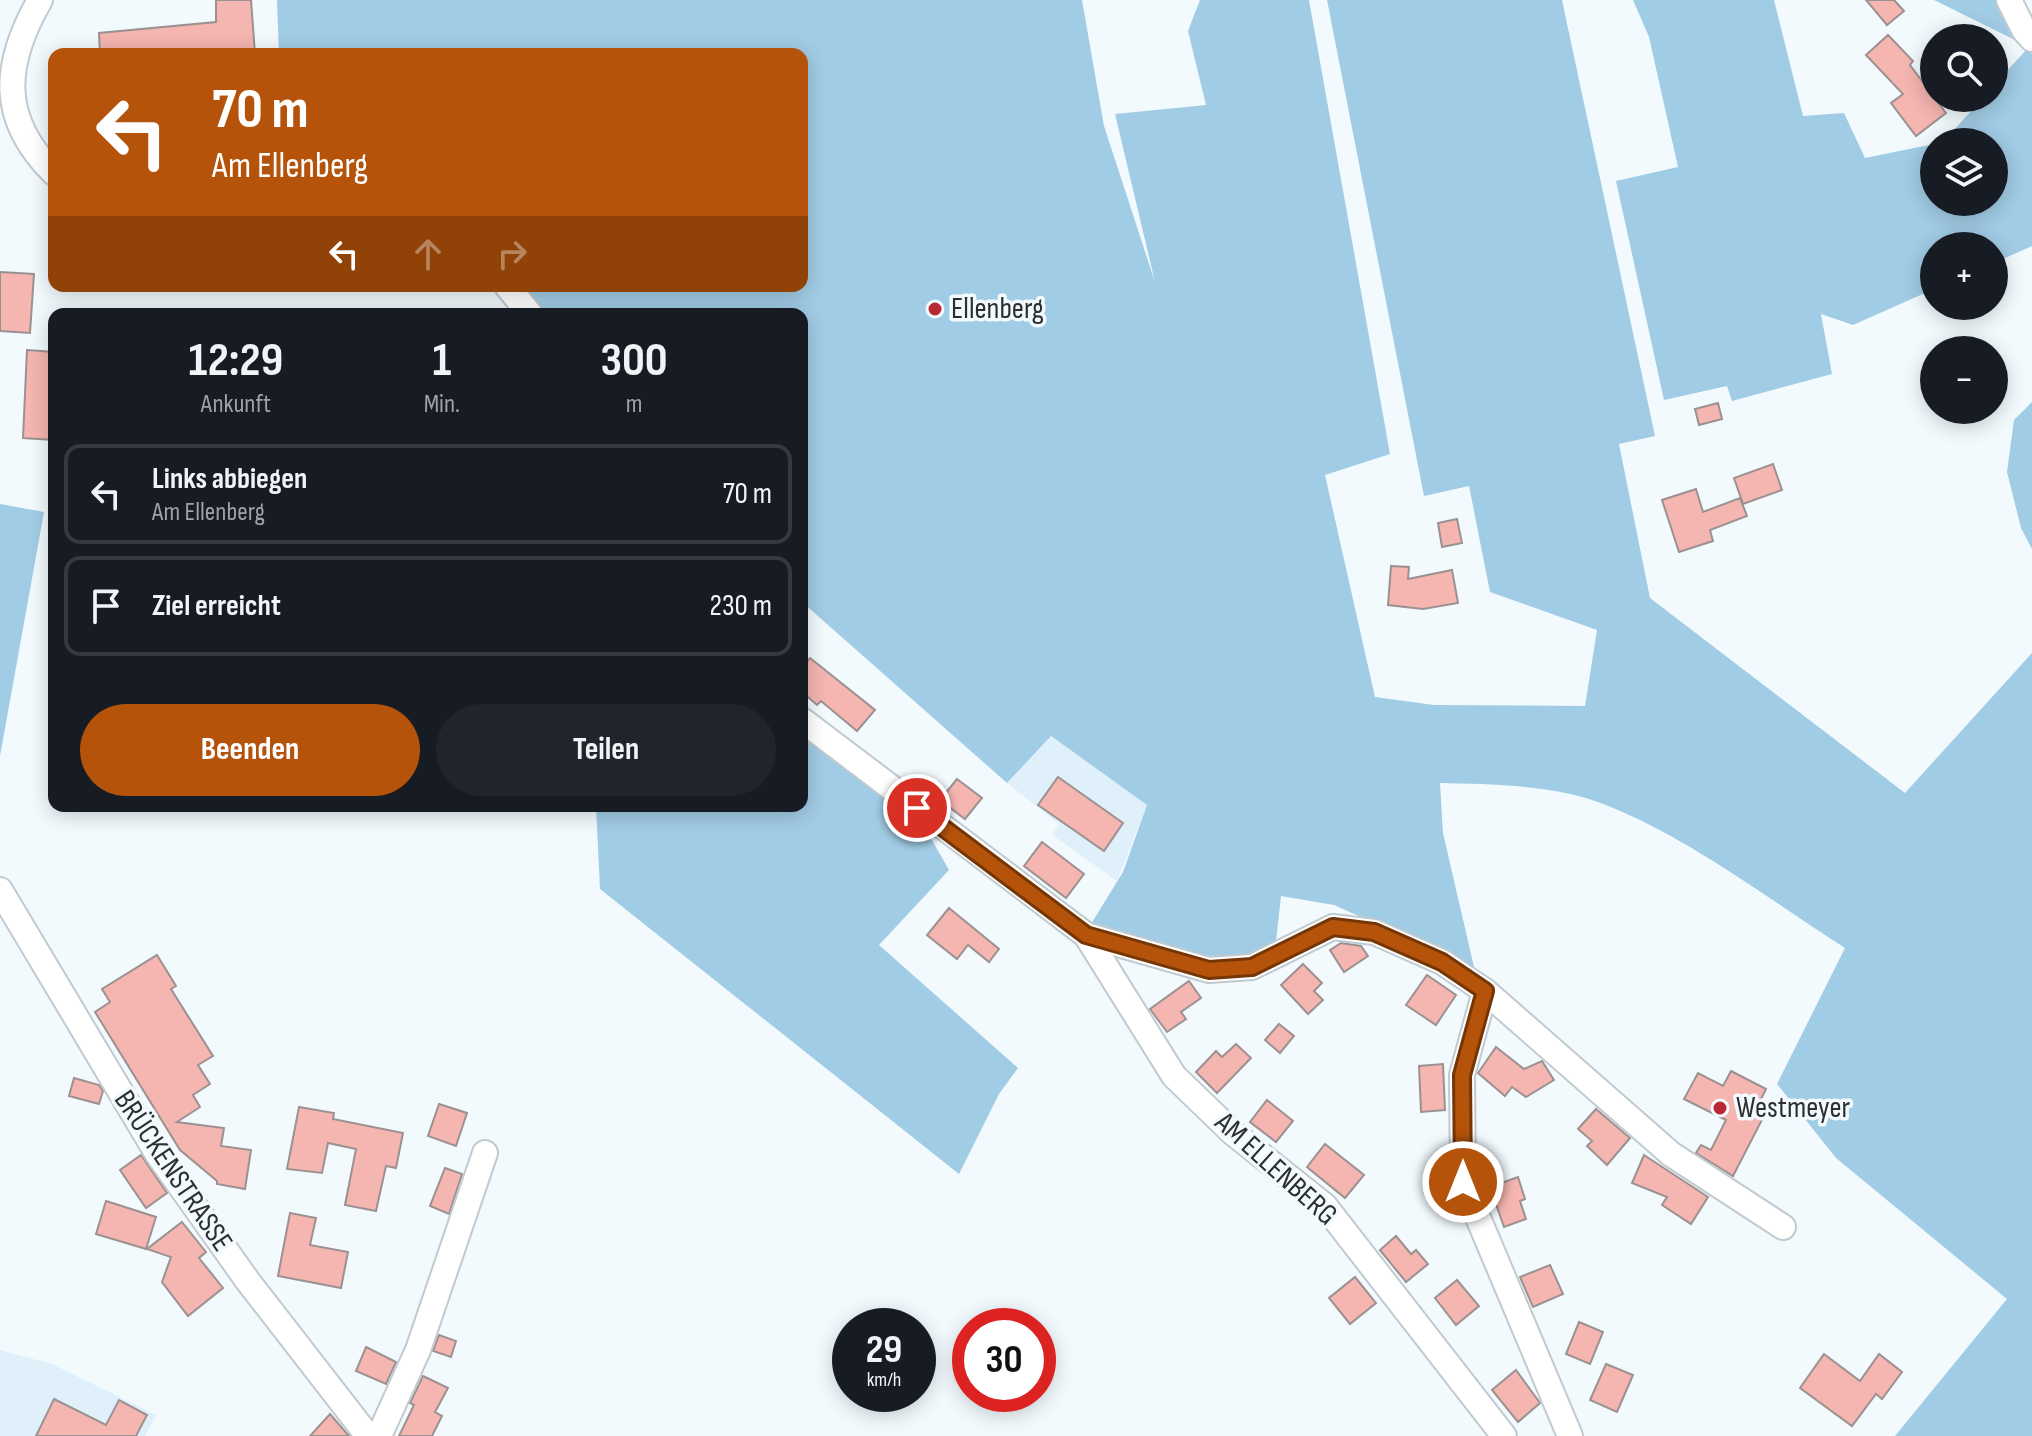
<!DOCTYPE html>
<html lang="de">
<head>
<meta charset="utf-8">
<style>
	:root { --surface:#171b24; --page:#20242c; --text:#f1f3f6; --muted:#9ea1a6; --line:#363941; --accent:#b45309 }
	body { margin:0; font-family:"Sofia Sans Condensed",sans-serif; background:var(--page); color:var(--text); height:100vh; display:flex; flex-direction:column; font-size:30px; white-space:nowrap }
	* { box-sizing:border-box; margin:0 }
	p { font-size:26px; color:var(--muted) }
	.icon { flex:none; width:44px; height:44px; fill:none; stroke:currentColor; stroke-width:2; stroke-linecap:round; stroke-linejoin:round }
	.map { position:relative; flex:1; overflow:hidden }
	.sheet { position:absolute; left:48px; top:308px; width:760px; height:504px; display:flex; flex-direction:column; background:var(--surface); border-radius:16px; box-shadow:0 4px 20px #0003 }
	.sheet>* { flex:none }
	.banner { position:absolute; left:48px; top:48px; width:760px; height:244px; border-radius:16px; box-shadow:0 4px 20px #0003; background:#b45309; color:#fff; overflow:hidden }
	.tools { position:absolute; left:1920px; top:24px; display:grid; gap:16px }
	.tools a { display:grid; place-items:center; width:88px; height:88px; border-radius:50%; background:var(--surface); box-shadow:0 4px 20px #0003; font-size:40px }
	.speed { position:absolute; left:832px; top:1308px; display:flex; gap:16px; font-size:40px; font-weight:700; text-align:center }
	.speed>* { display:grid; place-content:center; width:104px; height:104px; border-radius:50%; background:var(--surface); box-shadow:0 4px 20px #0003; line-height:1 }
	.speed small { font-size:20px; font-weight:400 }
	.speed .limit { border:12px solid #d22; background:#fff; color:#111 }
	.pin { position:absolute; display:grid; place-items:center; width:68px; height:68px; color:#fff; margin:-34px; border:4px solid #fff; border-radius:50%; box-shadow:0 2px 8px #0007 }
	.me { position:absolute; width:88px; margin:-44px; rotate:0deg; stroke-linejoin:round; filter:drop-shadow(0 0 6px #0008) }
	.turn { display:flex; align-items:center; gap:28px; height:168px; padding:0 32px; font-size:36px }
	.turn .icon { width:104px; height:104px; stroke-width:2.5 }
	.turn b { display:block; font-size:56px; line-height:68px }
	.lanes { display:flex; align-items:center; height:76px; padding:0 32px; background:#0003; justify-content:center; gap:40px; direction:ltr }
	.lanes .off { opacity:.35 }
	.eta { display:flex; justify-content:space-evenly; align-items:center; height:136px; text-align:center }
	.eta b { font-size:48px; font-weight:700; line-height:56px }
	.cta { display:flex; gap:16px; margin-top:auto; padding:16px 32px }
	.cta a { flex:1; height:92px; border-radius:48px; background:var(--accent); color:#fff; font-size:32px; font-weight:700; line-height:92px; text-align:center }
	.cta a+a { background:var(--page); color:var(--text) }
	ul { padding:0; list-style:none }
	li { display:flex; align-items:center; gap:24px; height:100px; margin:0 16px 12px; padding:0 16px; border:4px solid var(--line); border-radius:16px }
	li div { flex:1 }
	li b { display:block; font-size:30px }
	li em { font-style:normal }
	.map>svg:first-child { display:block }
	.built { fill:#e0f0fb }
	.green { fill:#a1cce5 }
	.building { fill:#f5b5b1; stroke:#9c9191; stroke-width:2 }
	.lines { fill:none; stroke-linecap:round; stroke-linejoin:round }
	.minor-casing { stroke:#c1cacf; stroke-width:28 }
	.minor { stroke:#fff; stroke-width:24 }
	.route-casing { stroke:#753606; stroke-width:20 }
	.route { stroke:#b45309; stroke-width:14 }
	.poi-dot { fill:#ba2933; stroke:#f2fafe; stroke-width:3 }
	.labels { text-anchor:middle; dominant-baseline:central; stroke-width:7; stroke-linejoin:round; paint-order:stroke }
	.poi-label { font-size:30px; fill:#2c2f31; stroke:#f2fafe; text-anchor:start }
	.street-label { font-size:30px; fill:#2c2f31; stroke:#f2fafe }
</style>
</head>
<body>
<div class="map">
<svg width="2032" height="1436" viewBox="0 0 2032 1436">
	<rect width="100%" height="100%" fill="#f2fafe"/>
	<g class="built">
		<path d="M1051 736 1147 805 1117 881 1052 835 1059 824 1007 783Z"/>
		<path d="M0 1350 52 1364 156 1415 145 1436H0Z"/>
	</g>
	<g class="green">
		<path d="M277 0H1082L1104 126 1155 282 1115 114 1206 105 1188 31 1200 0H1309L1390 454 1325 475 1375 697 1434 705 1585 706 1597 630 1490 592 1469 486 1424 496 1327 0H1562L1655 436 1619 444 1650 598 1905 793 2032 653V1436H1895L2007 1299 1836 1158 1777 1084 1845 948C1767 898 1684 834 1598 802 1553 785 1487 784 1440 783L1443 833 1474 967 1334 905 1281 896 1275 950 1209 964 1091 924 1123 872 1147 805 1051 736 1007 783 802 602V314H536L516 286H802V54H279Z"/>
		<path d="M1633 0H1774L1803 116 1844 113 1865 158 1934 144V202H1994V142H1943L1983 98H1994V85L2027 49 2032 54V246L1994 263V246H1934V289L1853 325 1821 314 1832 374 1732 401 1727 386 1664 400 1616 181 1678 167 1649 37Z"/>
		<path d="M1934 0H1998L2019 42Z"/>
		<path d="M2032 402V549L2021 528 2007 472 2014 420Z"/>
		<path d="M0 504 44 512 0 756Z"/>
		<path d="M802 728 917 814 949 870 879 945 1018 1068 999 1094 959 1174 600 889 596 806H802Z"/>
	</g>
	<g class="building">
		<path d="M216 0H251L255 54H100L99 33 216 22Z"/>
		<path d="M1866 0H1894L1904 11 1887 25Z"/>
		<path d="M1888 35 1913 61 1910 65 1946 113 1916 136 1891 103 1903 94 1866 55Z"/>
		<path d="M0 272 34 274 30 333 0 331Z"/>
		<path d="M27 350 54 352V440L23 438Z"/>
		<path d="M1718 403 1722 419 1699 425 1695 409Z"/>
		<path d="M1773 464 1782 490 1743 504 1734 478Z"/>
		<path d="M1696 489 1703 512 1740 498 1747 516 1710 530 1713 541 1679 552 1662 500Z"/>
		<path d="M1457 519 1462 543 1442 547 1438 523Z"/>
		<path d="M1391 566 1409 567 1408 579 1452 570 1458 603 1423 609 1388 605Z"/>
		<path d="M810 658 875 710 857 731 821 701 817 705 802 692V667Z"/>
		<path d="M1058 777 1123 823 1104 851 1038 805Z"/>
		<path d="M957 779 982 798 965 819 940 800Z"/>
		<path d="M1042 842 1084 874 1066 898 1024 866Z"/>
		<path d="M949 908 999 949 989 962 968 945 957 959 927 935Z"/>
		<path d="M1341 943 1361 946 1368 956 1344 972 1330 950Z"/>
		<path d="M157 955 176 986 171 989 213 1056 198 1065 210 1084 193 1095 200 1107 177 1122 224 1128 221 1146 251 1150 245 1189 217 1184V1181L180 1150 95 1012 110 1002 102 989Z"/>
		<path d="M1303 964 1322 983 1314 991 1323 1000 1308 1014 1281 985Z"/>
		<path d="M1427 975 1456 995 1436 1025 1406 1005Z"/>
		<path d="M1189 981 1201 998 1181 1012 1186 1019 1167 1032 1150 1009Z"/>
		<path d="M1279 1024 1294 1036 1280 1053 1265 1040Z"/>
		<path d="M1236 1044 1251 1058 1217 1093 1196 1072 1216 1051 1222 1057Z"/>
		<path d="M1496 1047 1524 1069 1542 1061 1554 1080 1526 1097 1512 1087 1505 1096 1478 1073Z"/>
		<path d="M1443 1064 1445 1110 1421 1112 1419 1066Z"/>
		<path d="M1731 1071 1766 1089 1757 1107 1766 1112 1733 1176 1696 1153 1701 1145 1711 1150 1726 1120 1684 1099 1698 1073 1723 1086Z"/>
		<path d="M74 1078 99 1085 103 1091 99 1104 69 1096Z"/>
		<path d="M1267 1100 1293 1121 1276 1142 1250 1122Z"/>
		<path d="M439 1104 467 1113 456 1146 428 1136Z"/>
		<path d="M299 1107 334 1113 333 1119 403 1133 396 1168 386 1166 376 1211 345 1205 356 1149 328 1143 322 1173 287 1169Z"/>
		<path d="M1596 1109 1630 1138 1607 1165 1587 1146 1592 1141 1578 1129Z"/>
		<path d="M1325 1144 1364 1175 1345 1198 1307 1167Z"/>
		<path d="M141 1155 167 1193 146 1208 120 1170Z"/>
		<path d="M1644 1155 1708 1197 1691 1224 1662 1205 1667 1197 1632 1183Z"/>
		<path d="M445 1168 462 1174 449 1214 430 1206Z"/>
		<path d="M1518 1177 1525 1199 1520 1201 1526 1219 1504 1227 1490 1187Z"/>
		<path d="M106 1201 156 1217 146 1249 96 1234Z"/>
		<path d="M290 1213 316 1218 310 1245 348 1252 341 1288 278 1276Z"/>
		<path d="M182 1222 206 1252 199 1258 223 1288 188 1316 162 1282 171 1257 147 1249Z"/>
		<path d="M1396 1236 1411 1254 1416 1250 1428 1264 1406 1282 1380 1250Z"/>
		<path d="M1550 1265 1563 1294 1533 1307 1520 1277Z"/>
		<path d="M1355 1277 1376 1303 1350 1324 1329 1298Z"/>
		<path d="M1457 1280 1479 1306 1456 1325 1435 1298Z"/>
		<path d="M1579 1322 1603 1332 1590 1364 1566 1354Z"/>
		<path d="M439 1335 456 1341 451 1357 433 1351Z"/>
		<path d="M366 1347 396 1362 386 1384 356 1371Z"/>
		<path d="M1824 1354 1860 1381 1879 1354 1902 1372 1882 1399 1876 1394 1852 1426 1800 1388Z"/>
		<path d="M1606 1364 1633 1375 1617 1412 1590 1400Z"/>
		<path d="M1516 1370 1540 1403 1518 1422 1492 1390Z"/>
		<path d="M423 1376 448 1388 435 1412 442 1416 432 1436H399L414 1405 410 1403Z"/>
		<path d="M54 1399 106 1425 119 1400 147 1415 136 1436H36Z"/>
		<path d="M330 1414 349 1436H310Z"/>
	</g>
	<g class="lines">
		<defs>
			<g id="minor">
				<path d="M40 0C2 66 0 120 54 173"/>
				<path d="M2009 0 2024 30 2032 39"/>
				<path d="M507 286 530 314"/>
				<path d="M802 720 1086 935 1174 1076 1232 1132 1325 1206 1504 1436"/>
				<path d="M0 890 157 1153 247 1280 368 1436"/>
				<path d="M1086 935 1209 970 1252 967 1333 927 1374 932 1442 962 1485 991 1671 1154 1783 1227"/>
				<path d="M1485 991 1462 1075 1463 1182 1570 1436"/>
				<path d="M379 1436 418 1350 485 1153"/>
			</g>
		</defs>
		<use href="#minor" class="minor-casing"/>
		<use href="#minor" class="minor"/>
	</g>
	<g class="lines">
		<defs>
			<path id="route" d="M917 808 1086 935 1209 970 1252 967 1333 927 1374 932 1442 962 1485 991 1462 1075 1463 1182"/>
		</defs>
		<use href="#route" class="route-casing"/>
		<use href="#route" class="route"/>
	</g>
	<g class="poi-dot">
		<circle cx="935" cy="309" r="8"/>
		<circle cx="1720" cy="1108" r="8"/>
	</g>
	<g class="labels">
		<g class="poi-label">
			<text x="951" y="309">Ellenberg</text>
			<text x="1736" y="1108">Westmeyer</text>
		</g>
		<g class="street-label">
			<text transform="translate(1276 1169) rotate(42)">AM ELLENBERG</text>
			<text transform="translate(173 1171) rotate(56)">BRÜCKENSTRASSE</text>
		</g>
	</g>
</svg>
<div class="tools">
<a><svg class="icon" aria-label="search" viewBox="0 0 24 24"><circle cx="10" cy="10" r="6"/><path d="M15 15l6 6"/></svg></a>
<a><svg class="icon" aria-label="layers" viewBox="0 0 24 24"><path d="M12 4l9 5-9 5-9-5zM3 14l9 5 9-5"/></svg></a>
<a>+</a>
<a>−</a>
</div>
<div class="speed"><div>29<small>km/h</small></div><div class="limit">30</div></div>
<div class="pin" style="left:917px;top:808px;background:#d93025"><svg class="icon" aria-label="arrive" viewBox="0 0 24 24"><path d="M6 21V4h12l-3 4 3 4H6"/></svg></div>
<svg class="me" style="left:1463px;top:1182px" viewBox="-20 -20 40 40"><circle r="17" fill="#b45309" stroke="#fff" stroke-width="3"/><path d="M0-11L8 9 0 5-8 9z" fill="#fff"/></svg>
<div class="banner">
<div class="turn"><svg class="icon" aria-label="left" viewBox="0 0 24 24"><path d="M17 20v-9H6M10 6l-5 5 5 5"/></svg><div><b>70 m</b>Am Ellenberg</div></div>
<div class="lanes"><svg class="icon" aria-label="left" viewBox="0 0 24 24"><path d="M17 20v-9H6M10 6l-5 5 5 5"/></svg><svg class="icon off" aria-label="ahead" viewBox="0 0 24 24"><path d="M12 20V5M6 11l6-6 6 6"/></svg><svg class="icon off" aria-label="right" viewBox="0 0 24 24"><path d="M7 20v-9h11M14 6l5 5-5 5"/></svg></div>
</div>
<section class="sheet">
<div class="eta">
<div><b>12:29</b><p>Ankunft</p></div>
<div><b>1</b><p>Min.</p></div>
<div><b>300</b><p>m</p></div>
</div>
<ul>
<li><svg class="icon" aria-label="left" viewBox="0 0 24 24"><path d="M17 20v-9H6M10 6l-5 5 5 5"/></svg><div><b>Links abbiegen</b><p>Am Ellenberg</p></div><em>70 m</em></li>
<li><svg class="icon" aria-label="arrive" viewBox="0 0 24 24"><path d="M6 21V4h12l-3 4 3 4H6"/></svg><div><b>Ziel erreicht</b></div><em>230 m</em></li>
</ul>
<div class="cta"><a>Beenden</a><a>Teilen</a></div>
</section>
</div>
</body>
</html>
